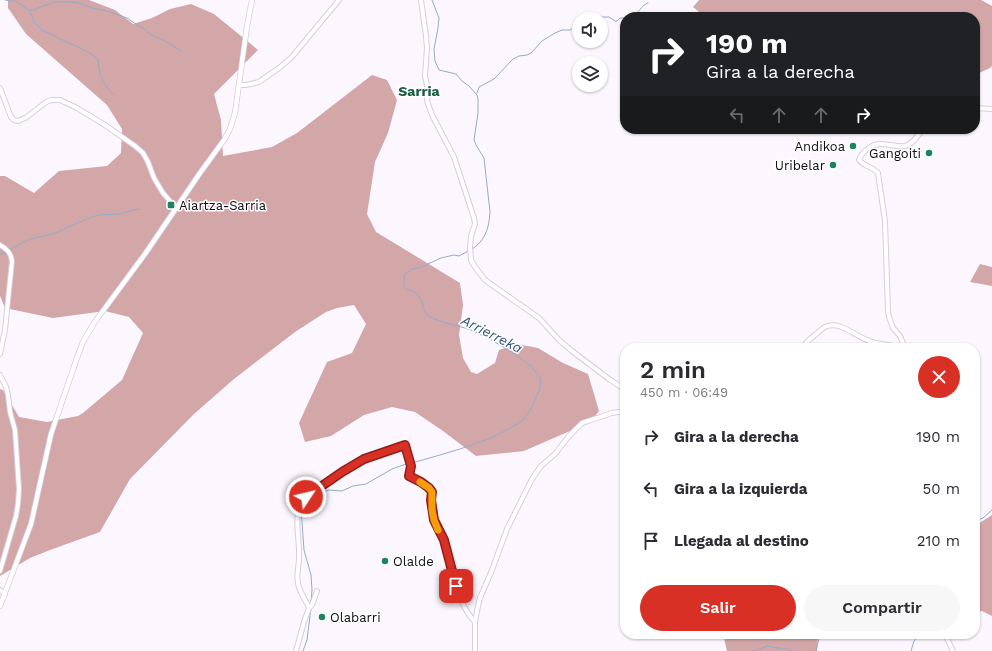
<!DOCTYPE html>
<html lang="es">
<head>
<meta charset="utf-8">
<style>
	:root { --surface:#fff; --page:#f7f7f7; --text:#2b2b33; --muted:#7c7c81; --accent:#d93025 }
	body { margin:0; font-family:"Work Sans",sans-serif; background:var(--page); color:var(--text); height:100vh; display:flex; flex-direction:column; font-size:15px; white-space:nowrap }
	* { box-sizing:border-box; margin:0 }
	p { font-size:13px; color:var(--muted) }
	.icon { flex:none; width:22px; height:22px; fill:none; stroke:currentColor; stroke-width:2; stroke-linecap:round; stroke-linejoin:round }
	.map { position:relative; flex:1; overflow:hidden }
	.panel { position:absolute; left:620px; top:343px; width:360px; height:296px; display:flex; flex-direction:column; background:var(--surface); border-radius:16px; box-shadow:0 1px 3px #0004 }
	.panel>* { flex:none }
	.top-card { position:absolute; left:620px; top:12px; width:360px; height:122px; border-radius:16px; box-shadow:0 1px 3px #0004; background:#202124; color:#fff; overflow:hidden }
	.buttons { position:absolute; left:572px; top:12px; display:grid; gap:8px }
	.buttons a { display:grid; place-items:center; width:36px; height:36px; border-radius:50%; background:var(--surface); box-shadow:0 1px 3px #0004; font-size:20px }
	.pin { position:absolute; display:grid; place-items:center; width:34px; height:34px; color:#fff; margin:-17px; border-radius:8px; box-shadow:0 2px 6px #0006 }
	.me { position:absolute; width:44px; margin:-22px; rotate:55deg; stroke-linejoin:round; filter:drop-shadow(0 0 3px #0008) }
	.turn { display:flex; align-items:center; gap:14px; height:84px; padding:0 20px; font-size:18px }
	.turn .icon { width:52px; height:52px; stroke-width:2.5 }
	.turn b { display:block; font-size:28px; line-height:34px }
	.lanes { display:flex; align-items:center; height:38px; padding:0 20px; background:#0003; justify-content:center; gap:20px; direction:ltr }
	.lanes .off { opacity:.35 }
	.round { display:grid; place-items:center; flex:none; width:42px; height:42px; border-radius:21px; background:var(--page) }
	.overview { display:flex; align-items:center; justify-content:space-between; height:68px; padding:0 20px }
	h1 { font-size:24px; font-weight:600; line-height:30px }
	.primary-button { display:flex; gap:8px; margin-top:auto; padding:8px 20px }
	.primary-button a { flex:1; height:46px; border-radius:24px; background:var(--accent); color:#fff; font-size:16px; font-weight:600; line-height:46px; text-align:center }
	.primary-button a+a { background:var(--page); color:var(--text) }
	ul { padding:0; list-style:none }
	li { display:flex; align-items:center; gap:12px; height:52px; padding:0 20px }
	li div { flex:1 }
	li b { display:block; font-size:15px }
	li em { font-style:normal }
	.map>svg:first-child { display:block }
	.forest { fill:#d3a6a7 }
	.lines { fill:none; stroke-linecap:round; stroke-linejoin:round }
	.stream { stroke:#93abca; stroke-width:1 }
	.minor-casing { stroke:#d9ccde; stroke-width:6 }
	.tertiary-casing { stroke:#d9ccde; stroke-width:6 }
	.minor { stroke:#fff; stroke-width:4 }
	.tertiary { stroke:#fff; stroke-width:4.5 }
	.route-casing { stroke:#8d1f18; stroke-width:10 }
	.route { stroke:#d93025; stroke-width:7 }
	.slow { stroke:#f59e0b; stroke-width:7 }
	.poi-dot { fill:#1c835e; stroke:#fff; stroke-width:1.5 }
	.labels { text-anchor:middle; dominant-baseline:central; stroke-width:3; stroke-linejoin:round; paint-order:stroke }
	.poi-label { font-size:13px; fill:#100c12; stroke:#fff; text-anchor:end }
	.neighbourhood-label { font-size:14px; font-weight:bold; fill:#185c42; stroke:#fff }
	.water-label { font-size:14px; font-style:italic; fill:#325480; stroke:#fff }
</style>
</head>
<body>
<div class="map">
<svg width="992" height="651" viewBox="0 0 992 651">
	<rect width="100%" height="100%" fill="#fcf7ff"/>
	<g class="forest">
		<path d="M8 0H89L115 10 133 24 152 18 170 9 191 4 214 14 258 50 214 94 221 120 223 156 272 147 297 133 372 75 387 80 397 100 388 133 375 162 367 214 376 232 460 283 463 305 459 335 463 358 471 372 477 374 495 363 499 350 517 344 538 348 563 363 588 374 599 411 590 423 563 434 524 451 476 456 443 431 415 412 392 407 364 415 331 436 305 442 299 423 327 362 352 353 366 324 354 305 337 308 326 312 295 332 234 379 194 414 130 479 100 532 50 550 30 558 0 576V389L3 390 19 417 47 422 78 416 83 413 122 380 143 333 129 317 105 311 53 318 5 308 0 296V176H5L34 193 59 171 107 166 121 153 122 129 107 105 26 34 8 8Z"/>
		<path d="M699 0H981L992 6V66L990 68 975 75V17H705L693 7Z"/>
		<path d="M980 264 992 267V286L970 282Z"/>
		<path d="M992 515V616L982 611 975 613V526Z"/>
		<path d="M723 634H818L817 651H727Z"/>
	</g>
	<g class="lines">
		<g class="stream">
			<path d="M5 0 10 1H15L29 10H34L43 6 55 2H72L78 3 85 5 92 8 107 11 127 18 137 25 143 28 150 34 165 41 181 51"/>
			<path d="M432 0 439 18 438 28 434 49 435 61 439 70 456 74 462 81 469 86 477 95 478 99V113L474 140 476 145 484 158 490 212C489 229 485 241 471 250"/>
			<path d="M30 11 34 22 42 30 90 53 98 59C100 76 101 82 114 95"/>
			<path d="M633 17C639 13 641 5 648 3"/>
			<path d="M583 19C587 16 590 15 594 14L603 17H609L615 21H617L620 18H625"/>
			<path d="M477 93 479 87 494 79 513 59 519 56 527 55 531 53 542 41 555 33 562 30H570L579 24"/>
			<path d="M9 250 30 239 53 234 82 221 98 215 119 214 133 210 140 209"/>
			<path d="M0 255 6 252"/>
			<path d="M412 463C443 454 479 445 507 430 512 427 518 424 523 420 529 414 533 404 537 396 538 393 541 386 541 382 540 376 533 368 529 365 512 351 491 339 471 330 457 325 441 323 428 316L424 310 422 302 417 294 414 292 406 289 404 287V277L405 274 412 269 419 268 441 258 454 255 459 256 468 251"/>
			<path d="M302 505 310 498 323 492 329 490 342 491 353 486 366 484 392 469 409 463"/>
			<path d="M301 508 304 550 311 575 312 590 311 603"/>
			<path d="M975 521 983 518 992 510"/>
			<path d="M303 651 307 640 311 608"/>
			<path d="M752 651 762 648 767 646 783 649H787L794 651"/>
			<path d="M816 651 820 634"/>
			<path d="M911 651C912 648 913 644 914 641 920 632 934 636 943 634"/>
		</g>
		<defs>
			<g id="minor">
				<path d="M421 0 426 36 427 48 425 76 428 90 427 101 432 115 454 157 474 218 475 224 471 236 470 247 471 260 475 267 485 280 539 318 559 340 572 351 609 379 624 389 625 394"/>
				<path d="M239 85H246L259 82 279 68 291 58 339 0"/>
				<path d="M0 88 11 117 14 120 18 121 27 117 46 102 52 100H60L77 108 105 125 135 146 143 153 148 162 154 178 163 193 176 208"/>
				<path d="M975 108 992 109"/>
				<path d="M0 245C7 249 11 253 12 261L5 330 0 354"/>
				<path d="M803 348C805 342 810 339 815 335 818 333 821 329 825 327 841 320 855 337 870 341 880 345 890 344 900 348"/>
				<path d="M905 348 900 336 893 328 889 317 888 311 885 221 878 173C873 167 863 166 859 160 861 155 864 151 869 148 880 139 892 148 905 146 913 144 918 135 923 129"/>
				<path d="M0 375 6 387 8 395 10 412 15 430 19 489 18 504 16 516 0 571"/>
				<path d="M0 590 5 594"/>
				<path d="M309 608 312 605 317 591"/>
				<path d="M945 634 953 651"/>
				<path d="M296 651 304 622 309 608C306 600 299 592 298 583 296 575 299 566 299 558 300 538 293 519 302 500L342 472 364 459 405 445 411 466 409 476 421 482 429 488 431 492 432 510 434 520 444 540 456 586C460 599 466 613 475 622"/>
				<path d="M475 651V622L478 606 480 598 492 570 507 529 532 479 541 466 555 454 569 436 582 423 612 413 625 411"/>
			</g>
			<path id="tertiary" d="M0 606 31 524 51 434 78 355 83 342 94 323 145 254 200 173 224 140 230 129 235 113 247 26 252 0"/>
		</defs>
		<use href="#minor" class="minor-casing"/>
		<use href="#tertiary" class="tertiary-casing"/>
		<use href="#minor" class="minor"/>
		<use href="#tertiary" class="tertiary"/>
	</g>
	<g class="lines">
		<defs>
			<path id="route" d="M306 497 342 472 364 459 405 445 411 466 409 476 421 482 429 488 432 492 431 500 434 520 444 540 456 586"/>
		</defs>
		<use href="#route" class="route-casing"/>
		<use href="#route" class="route"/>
		<path class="slow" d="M420 482 429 488 432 492V510L434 520 438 530"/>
	</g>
	<g class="poi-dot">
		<circle cx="853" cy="146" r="4"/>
		<circle cx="929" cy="153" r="4"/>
		<circle cx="833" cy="165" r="4"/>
		<rect x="167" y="201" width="8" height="8" rx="2"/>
		<circle cx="385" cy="561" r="4"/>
		<circle cx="322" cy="617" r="4"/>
	</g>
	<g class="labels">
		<g class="poi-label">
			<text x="845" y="146">Andikoa</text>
			<text x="921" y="153">Gangoiti</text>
			<text x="825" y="165">Uribelar</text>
			<text x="179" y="205" text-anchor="start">Aiartza-Sarria</text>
			<text x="393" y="561" text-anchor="start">Olalde</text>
			<text x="330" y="617" text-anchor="start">Olabarri</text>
		</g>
		<g class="neighbourhood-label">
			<text x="419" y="91">Sarria</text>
		</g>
		<g class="water-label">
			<text transform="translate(492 334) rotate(27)">Arrierreka</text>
		</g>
	</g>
</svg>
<div class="buttons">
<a><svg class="icon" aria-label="sound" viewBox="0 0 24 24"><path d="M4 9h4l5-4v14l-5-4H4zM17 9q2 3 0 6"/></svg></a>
<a><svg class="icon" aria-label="layers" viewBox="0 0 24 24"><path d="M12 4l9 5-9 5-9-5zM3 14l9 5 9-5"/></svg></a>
</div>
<div class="pin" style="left:456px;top:586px;background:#d93025"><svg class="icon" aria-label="arrive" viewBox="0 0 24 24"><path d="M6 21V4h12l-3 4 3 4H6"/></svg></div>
<svg class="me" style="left:306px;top:497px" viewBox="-20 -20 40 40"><circle r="17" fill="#d93025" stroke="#fff" stroke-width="3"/><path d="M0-11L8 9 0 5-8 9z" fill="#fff"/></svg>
<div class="top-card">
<div class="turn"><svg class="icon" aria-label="right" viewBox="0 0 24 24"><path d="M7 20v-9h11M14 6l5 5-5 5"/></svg><div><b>190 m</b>Gira a la derecha</div></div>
<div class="lanes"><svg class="icon off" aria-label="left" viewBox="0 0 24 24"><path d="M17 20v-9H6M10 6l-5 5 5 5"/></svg><svg class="icon off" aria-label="ahead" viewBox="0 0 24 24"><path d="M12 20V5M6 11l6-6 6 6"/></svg><svg class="icon off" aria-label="ahead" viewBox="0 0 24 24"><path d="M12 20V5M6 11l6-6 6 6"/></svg><svg class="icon" aria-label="right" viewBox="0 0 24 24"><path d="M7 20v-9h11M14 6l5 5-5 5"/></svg></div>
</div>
<section class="panel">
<div class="overview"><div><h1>2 min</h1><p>450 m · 06:49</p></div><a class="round" style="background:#d93025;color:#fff"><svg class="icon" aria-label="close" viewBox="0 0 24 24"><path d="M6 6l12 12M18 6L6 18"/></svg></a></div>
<ul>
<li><svg class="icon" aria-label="right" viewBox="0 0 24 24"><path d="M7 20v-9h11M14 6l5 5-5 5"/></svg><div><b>Gira a la derecha</b></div><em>190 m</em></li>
<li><svg class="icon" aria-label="left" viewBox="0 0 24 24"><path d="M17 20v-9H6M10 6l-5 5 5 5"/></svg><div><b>Gira a la izquierda</b></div><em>50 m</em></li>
<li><svg class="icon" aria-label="arrive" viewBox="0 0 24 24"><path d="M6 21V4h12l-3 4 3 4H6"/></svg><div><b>Llegada al destino</b></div><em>210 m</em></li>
</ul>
<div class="primary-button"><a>Salir</a><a>Compartir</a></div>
</section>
</div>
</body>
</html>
